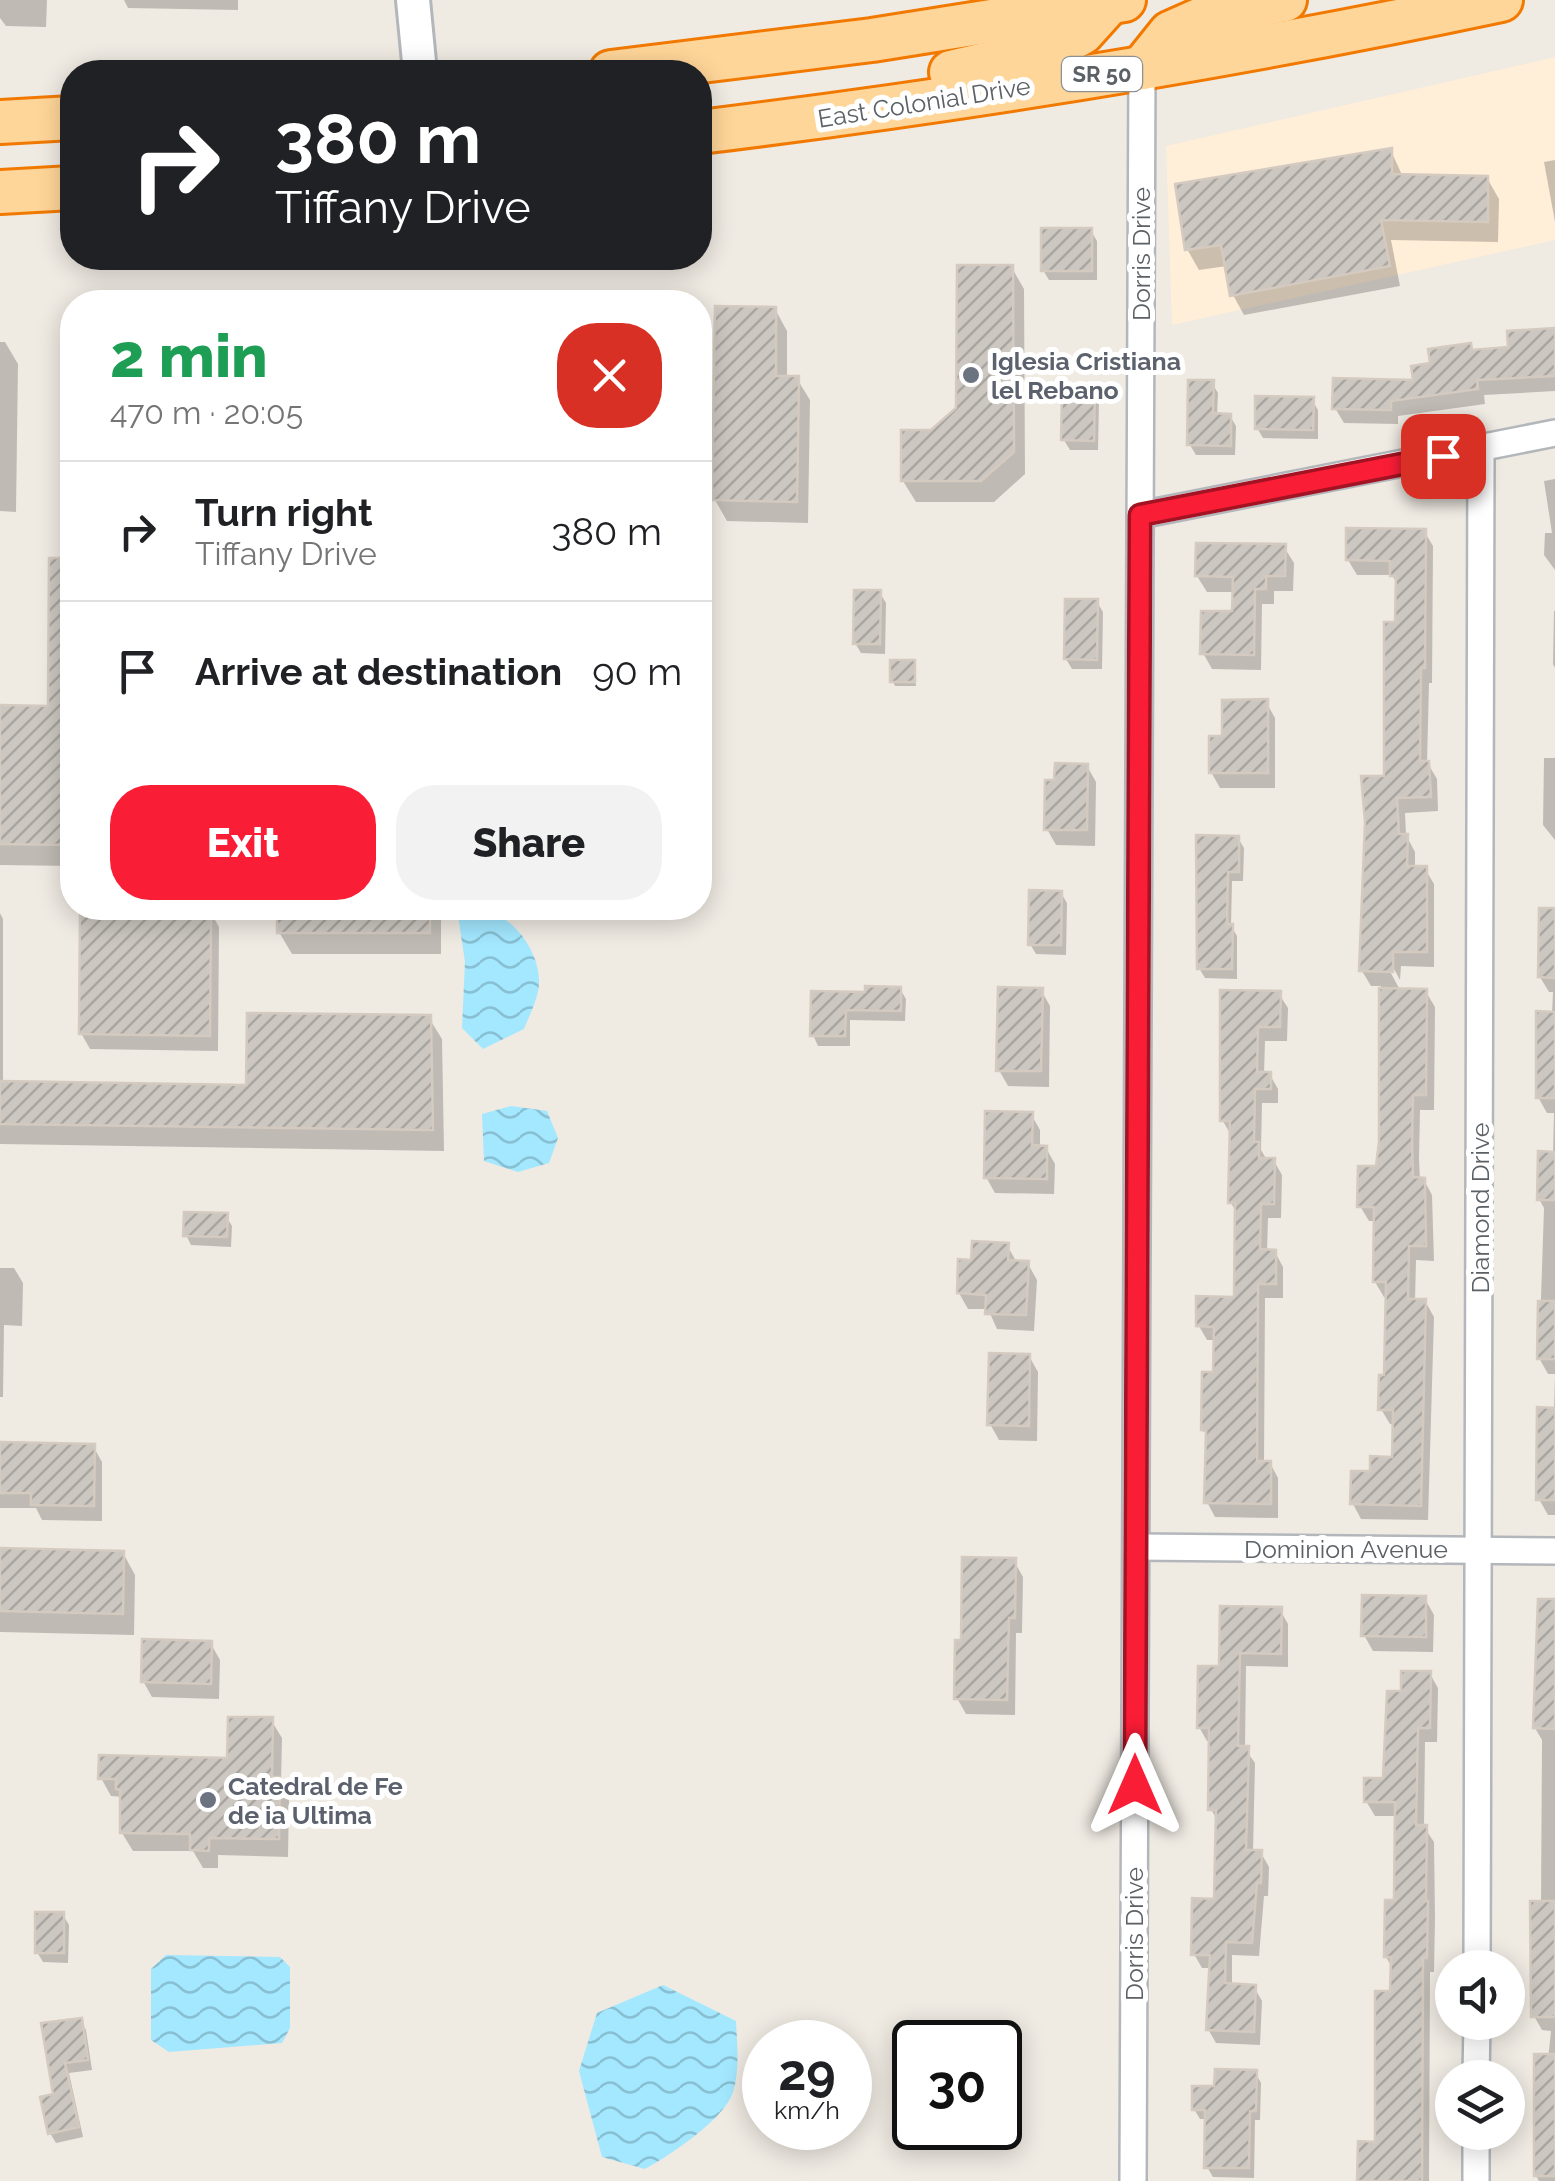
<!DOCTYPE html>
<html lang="en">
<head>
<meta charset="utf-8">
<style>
	:root { --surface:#fff; --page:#f2f2f2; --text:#202124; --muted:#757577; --line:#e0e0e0; --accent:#fa1d36 }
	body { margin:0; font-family:Raleway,sans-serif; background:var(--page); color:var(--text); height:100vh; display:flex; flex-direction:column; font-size:38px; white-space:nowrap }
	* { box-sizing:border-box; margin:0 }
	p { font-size:32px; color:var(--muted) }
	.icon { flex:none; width:55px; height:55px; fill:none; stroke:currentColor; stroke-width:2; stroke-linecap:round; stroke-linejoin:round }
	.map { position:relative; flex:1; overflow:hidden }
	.side { position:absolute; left:60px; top:290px; width:652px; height:630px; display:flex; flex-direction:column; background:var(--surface); border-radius:40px; box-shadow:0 5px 25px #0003 }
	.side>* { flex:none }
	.hud { position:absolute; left:60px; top:60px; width:652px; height:210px; border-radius:40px; box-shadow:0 5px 25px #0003; background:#202124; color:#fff; overflow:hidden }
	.fabs { position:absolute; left:1435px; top:1950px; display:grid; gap:20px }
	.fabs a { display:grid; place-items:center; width:90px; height:90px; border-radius:50%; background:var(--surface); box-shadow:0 5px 25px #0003; font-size:50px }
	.speed { position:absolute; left:742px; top:2020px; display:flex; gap:20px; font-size:50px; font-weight:700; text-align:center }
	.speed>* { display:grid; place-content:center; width:130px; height:130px; border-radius:50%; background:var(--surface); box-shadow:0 5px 25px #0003; line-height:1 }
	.speed small { font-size:25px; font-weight:400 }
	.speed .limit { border:5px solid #111; border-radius:15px; background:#fff; color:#111 }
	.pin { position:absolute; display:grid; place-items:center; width:85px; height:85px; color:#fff; margin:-42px; border-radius:20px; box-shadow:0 5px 15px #0006 }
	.me { position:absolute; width:110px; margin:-55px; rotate:0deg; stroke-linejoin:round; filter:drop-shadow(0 0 8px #0008) }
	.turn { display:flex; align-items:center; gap:35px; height:210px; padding:0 50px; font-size:45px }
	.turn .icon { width:130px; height:130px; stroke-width:2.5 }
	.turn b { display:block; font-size:70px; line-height:85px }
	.round { display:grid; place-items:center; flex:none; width:105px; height:105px; border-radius:40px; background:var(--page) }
	.summary { display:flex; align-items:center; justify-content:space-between; height:170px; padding:0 50px }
	h1 { font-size:60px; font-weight:800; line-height:75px; color:#1e9e55 }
	.primary-button { display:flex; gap:20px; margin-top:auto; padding:20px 50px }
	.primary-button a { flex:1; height:115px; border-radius:40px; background:var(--accent); color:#fff; font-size:40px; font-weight:800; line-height:115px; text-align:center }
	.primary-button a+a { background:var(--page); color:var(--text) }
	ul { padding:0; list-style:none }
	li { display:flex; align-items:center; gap:30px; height:140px; padding:0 50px; border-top:2px solid var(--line) }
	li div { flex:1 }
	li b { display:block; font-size:38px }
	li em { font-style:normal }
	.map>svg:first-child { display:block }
	.commercial { fill:#ffeed8 }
	.water { fill:url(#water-waves) }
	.shadow { fill:#0003 }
	.building { fill:url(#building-hatch); stroke:#d4cac0; stroke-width:2.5 }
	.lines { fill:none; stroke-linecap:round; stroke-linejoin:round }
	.minor-casing { stroke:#b3b7bb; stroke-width:30 }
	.tertiary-casing { stroke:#b3b7bb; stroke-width:38 }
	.trunk-casing { stroke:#f27900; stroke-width:48 }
	.minor { stroke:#fff; stroke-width:25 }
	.tertiary { stroke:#fff; stroke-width:32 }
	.trunk { stroke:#ffd699; stroke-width:42 }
	.route-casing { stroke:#a21323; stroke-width:25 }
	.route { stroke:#fa1d36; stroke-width:18 }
	.worship-dot { fill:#6b7280; stroke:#fff; stroke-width:4 }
	.labels { text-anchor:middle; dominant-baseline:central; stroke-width:10; stroke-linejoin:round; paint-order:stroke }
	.shield { fill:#fff; stroke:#8c9093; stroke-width:2.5 }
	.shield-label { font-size:22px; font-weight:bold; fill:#5b6165 }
	.street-label { font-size:25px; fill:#5b6165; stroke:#fff }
	.worship-label { font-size:25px; font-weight:bold; fill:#5b616d; stroke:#fff; text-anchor:start }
</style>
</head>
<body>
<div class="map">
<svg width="1555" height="2181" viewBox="0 0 1555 2181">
	<defs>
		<pattern id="water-waves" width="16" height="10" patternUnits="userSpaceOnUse" patternTransform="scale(2.5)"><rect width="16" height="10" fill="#a3e8ff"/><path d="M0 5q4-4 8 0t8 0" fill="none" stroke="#88bfd2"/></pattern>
		<pattern id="building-hatch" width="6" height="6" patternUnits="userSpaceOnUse" patternTransform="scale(2.5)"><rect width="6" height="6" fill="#ccc7c1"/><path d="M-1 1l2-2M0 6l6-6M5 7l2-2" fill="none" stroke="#a9a5a0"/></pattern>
	</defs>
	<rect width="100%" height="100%" fill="#efeae2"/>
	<path class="commercial" d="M1555 57V240L1172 325 1166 146Z"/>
	<g class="water">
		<path d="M477 908C509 911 540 949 539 983 539 997 529 1016 524 1029L483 1049 462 1028 465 962 458 915Z"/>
		<path d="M511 1106 547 1111 558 1138 549 1163 518 1172 484 1161 482 1114Z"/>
		<path d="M166 1955 280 1957 290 1967V2028L282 2043 169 2052 151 2040V1969Z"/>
		<path d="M663 1985 736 2021C737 2044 740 2070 733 2092 725 2119 669 2156 645 2169L602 2157 579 2071 597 2013Z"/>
	</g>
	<g class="shadow">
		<path d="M0 0H47L46 27 6 26 0 18Z"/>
		<path d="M124 0H238V10L128 8Z"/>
		<path d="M1391 151 1403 177 1487 178 1499 199 1498 242 1391 240 1400 286 1244 315 1233 295 1227 266 1199 270 1187 249Z"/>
		<path d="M1555 160V222L1544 162Z"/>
		<path d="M1091 231 1097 241V280H1049L1043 270Z"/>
		<path d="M1012 268 1024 289 1025 474 994 502H916L903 481 932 433 959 409Z"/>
		<path d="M775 309 787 331V379H797L810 400 808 523 727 521 715 500Z"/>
		<path d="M1555 330V391L1484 395 1485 404 1398 416V424L1344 423 1335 408 1416 382 1433 365 1470 345 1474 353 1511 350Z"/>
		<path d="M0 342H5L18 364 16 512 0 511Z"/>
		<path d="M65 343H72V398L65 385Z"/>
		<path d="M1212 383 1218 393 1217 416H1230L1236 426 1235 455H1196L1190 445Z"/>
		<path d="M1093 390 1099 400 1098 450H1070L1064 440Z"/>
		<path d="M1312 400 1318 410V439L1263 438 1257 428Z"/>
		<path d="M1555 479V570L1544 555 1545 533H1552L1544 481Z"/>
		<path d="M1424 531 1433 546 1432 683H1429L1427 762 1437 779 1438 811 1405 813 1406 835 1415 852V868L1425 869 1434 884V967L1401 966 1400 980 1389 960 1385 962 1400 990 1426 992 1435 1007 1434 1110H1420L1419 1159 1420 1180H1424L1432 1195 1434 1261 1416 1260 1415 1301H1425L1434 1317 1428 1520 1361 1519 1353 1504 1372 1474 1395 1459 1396 1424H1390L1381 1409 1387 1377 1388 1297H1384L1375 1282 1376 1221H1369L1360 1206 1379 1169 1381 986H1371L1362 971 1387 778 1398 585 1392 575H1357L1348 560Z"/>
		<path d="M1284 547 1294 563 1293 591H1274V604H1262L1261 670 1212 669 1203 653 1235 614V592H1207L1197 576Z"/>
		<path d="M52 560H72V866L0 865V707L50 708Z"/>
		<path d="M880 593 886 603 885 654 861 653 855 643Z"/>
		<path d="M1097 602 1103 612 1102 669H1072L1066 659Z"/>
		<path d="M1554 611H1555V668L1553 664Z"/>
		<path d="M913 663 916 686H895L893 682Z"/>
		<path d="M1266 702 1275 718V788H1220L1211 772 1225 739Z"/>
		<path d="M1544 758H1555V840L1543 825Z"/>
		<path d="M1087 766 1096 782 1095 846 1056 845 1047 829Z"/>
		<path d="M1238 838 1244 848 1243 881H1232L1231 926 1237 936V979L1205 978 1199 968Z"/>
		<path d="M1061 893 1067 903 1066 955 1036 954 1030 944Z"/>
		<path d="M279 908H441V954H292L279 932Z"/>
		<path d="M210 911 219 927 218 1051 90 1049 81 1033Z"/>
		<path d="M0 913 3 919V1084L248 1088 429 1018 442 1039 444 1151 0 1144Z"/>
		<path d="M1555 916V1374H1548L1539 1358 1544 1208 1539 1199 1553 1154 1554 1113H1547L1538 1097 1552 1014 1553 992H1549L1540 977Z"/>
		<path d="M900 989 906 999 905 1021 850 1020V1046H818L813 1035V993L867 994Z"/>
		<path d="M1041 990 1050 1006 1049 1087 1008 1086 999 1070Z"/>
		<path d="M1222 993 1279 994 1288 1008 1287 1041H1265L1264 1074 1270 1075 1278 1089V1103H1262L1261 1150 1267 1160 1274 1161 1282 1175 1281 1218H1268L1267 1252H1275L1283 1267V1298H1265L1264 1463H1270L1278 1478V1518L1215 1517 1207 1502 1208 1438 1204 1430 1215 1374 1216 1340H1207L1199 1326 1236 1299 1238 1215 1231 1203 1232 1137 1223 1121Z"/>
		<path d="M1031 1114 1040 1130V1148H1046L1055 1164 1054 1194 995 1193 986 1177Z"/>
		<path d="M226 1216 232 1226 231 1247 191 1245 186 1235Z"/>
		<path d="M1007 1245 1017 1263 1028 1264 1037 1280 1034 1331 997 1329 988 1309H968L959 1293 974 1262Z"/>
		<path d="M0 1268H14L23 1283 22 1326 4 1325 3 1397H0Z"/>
		<path d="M1029 1356 1038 1372 1037 1441 999 1440 990 1424Z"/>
		<path d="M1555 1374V1515H1548L1539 1499 1554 1410Z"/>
		<path d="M0 1445 93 1446 102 1462V1521L42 1520 36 1508H0Z"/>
		<path d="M0 1550 123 1553 135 1575 134 1635 0 1632Z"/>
		<path d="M1014 1561 1023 1577 1022 1633H1016L1015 1715 966 1714 957 1698 963 1642Z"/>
		<path d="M1425 1599 1434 1615 1433 1652 1373 1651 1364 1635Z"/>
		<path d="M1555 1601V2181H1539L1536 2176 1551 2031 1542 2030 1534 2016 1541 1903 1542 1740 1535 1728Z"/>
		<path d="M1280 1610 1288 1624V1667L1246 1666 1245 1749 1255 1763 1253 1852 1261 1853 1269 1867 1268 1896H1264L1259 1956 1232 1955V1986L1254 1987 1262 2001 1260 2045 1216 2043 1208 2029 1212 1968H1202L1194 1954 1217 1901 1218 1822 1211 1809 1212 1741H1207L1199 1727 1222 1669Z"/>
		<path d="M211 1644 220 1660 219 1699 152 1697 143 1681Z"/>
		<path d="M1430 1674 1438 1688 1437 1742H1425L1424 1827 1434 1842 1435 1918 1434 1972H1430L1429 2181H1360L1377 2144 1393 1994V1969L1386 1957 1396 1903 1398 1816H1375L1366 1801 1385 1781 1403 1693Z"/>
		<path d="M271 1720 282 1738 281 1784 289 1798 288 1857 218 1855V1868H203L193 1851H133L122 1833 123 1797 111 1796 101 1778 230 1760Z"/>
		<path d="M63 1915 69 1925 68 1963 43 1962 37 1952Z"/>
		<path d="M80 2020 86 2030 92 2070 69 2073 83 2137 56 2143 50 2133 56 2096 44 2025Z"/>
		<path d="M1255 2072 1261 2083 1260 2120H1255L1254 2178 1213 2177 1207 2167 1208 2119H1200L1194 2109 1217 2089Z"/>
	</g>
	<g class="building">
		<path d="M1392 148V174L1488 176V222L1381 220 1390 266 1230 296 1221 245 1185 250 1175 184Z"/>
		<rect x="1041" y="228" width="51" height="43"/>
		<path d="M957 265H1013L1014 452 981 481H901V430H931L956 408Z"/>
		<path d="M715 306 776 307V376H799L797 502 712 500Z"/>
		<path d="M1555 328V376L1477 380 1478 389 1391 401V410L1332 409 1333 378 1413 380 1411 366 1430 363 1428 349 1471 343 1472 350 1508 347 1507 331Z"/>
		<path d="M1188 380H1214L1213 413 1231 414V446L1187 445Z"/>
		<path d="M1062 387H1095L1094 441 1061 440Z"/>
		<path d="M1255 396 1314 397 1313 430 1255 429Z"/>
		<path d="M1346 528 1426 529 1425 668H1421L1420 761H1429L1431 797 1397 798 1399 834H1408L1407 866H1427V952H1393V972L1359 971 1365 822 1361 776H1384V622H1395L1396 576H1390V561L1346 560Z"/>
		<path d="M1196 543 1286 544 1285 576H1266V589H1255L1254 655 1200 654 1201 611H1232L1233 577 1195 576Z"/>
		<path d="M49 558H72V845L0 844V705L48 706Z"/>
		<path d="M854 590H881L880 644H853Z"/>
		<path d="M1065 599H1098L1097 660 1064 659Z"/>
		<rect x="890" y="660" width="25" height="22"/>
		<path d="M1268 699V773H1209V736H1222V700Z"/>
		<path d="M1055 763 1088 764 1087 830H1044L1045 780H1054Z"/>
		<path d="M1196 835 1239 836V872H1228L1227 924H1233L1232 969H1197Z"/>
		<path d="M1029 890 1062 891 1061 945H1028Z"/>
		<path d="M80 908 211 909 210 1036 79 1034Z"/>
		<rect x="277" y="908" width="153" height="25"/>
		<path d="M1539 908H1555V978L1538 977Z"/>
		<path d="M865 986 901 987V1011L846 1010 845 1036H810L811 991 865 992Z"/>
		<path d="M998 987 1043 988 1041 1071H996Z"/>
		<path d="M1379 988 1427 989 1426 1095H1413L1412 1142 1413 1177 1425 1178 1426 1246H1409L1408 1299H1426L1421 1506 1350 1504 1351 1471H1370V1456L1392 1457 1393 1410H1378L1379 1375H1384L1386 1282H1373L1374 1207H1357L1358 1166H1376L1379 1142Z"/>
		<path d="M1220 990 1281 991 1280 1027H1258L1257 1072H1271V1089H1255L1254 1142H1259V1158H1275L1274 1204H1261L1260 1249 1276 1250V1284H1258L1257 1461H1271V1504L1204 1503 1206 1431 1201 1430 1202 1372H1213L1214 1327 1196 1326V1296L1234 1297 1235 1203H1228L1230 1121H1220Z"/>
		<path d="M1536 1011 1555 1012V1098H1536Z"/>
		<path d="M247 1013 431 1015 433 1130 0 1124V1081L246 1085Z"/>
		<path d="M985 1111 1033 1112 1032 1145 1047 1146V1179L984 1178Z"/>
		<path d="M1538 1151 1555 1152V1200H1537Z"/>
		<path d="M184 1212 228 1213 227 1237 183 1236Z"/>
		<path d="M972 1241 1009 1243 1008 1260 1029 1261 1026 1315 985 1314 986 1295 957 1293 958 1259 971 1260Z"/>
		<path d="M1538 1301H1555V1359H1537Z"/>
		<path d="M989 1353 1030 1354 1029 1426 987 1425Z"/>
		<path d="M1537 1407 1555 1408V1500H1536Z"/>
		<path d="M0 1442 95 1444 94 1506 31 1505V1493H0Z"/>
		<path d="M0 1548 124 1551 123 1614 0 1611Z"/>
		<path d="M962 1557 1016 1558 1015 1618H1009L1007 1700 954 1699 955 1640H961Z"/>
		<path d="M1362 1595 1426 1596V1637L1361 1636Z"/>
		<path d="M1538 1599H1555V1729L1533 1728Z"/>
		<path d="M1220 1606 1282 1607 1281 1654 1240 1653 1238 1746H1249L1246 1850H1262L1261 1883H1257L1252 1943 1226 1942 1225 1983 1256 1985 1254 2032 1206 2030 1210 1955H1191L1192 1898 1214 1899 1216 1810H1208L1209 1728H1197L1198 1666H1219Z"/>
		<path d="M142 1639 212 1641 211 1684 141 1682Z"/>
		<path d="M1401 1671H1431L1430 1728H1418L1416 1825H1427L1426 1901H1428L1427 1958H1423L1422 2181H1357L1358 2141 1375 2142V1991H1390L1391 1957H1384L1385 1900H1394L1395 1802H1364V1778H1383L1387 1691H1401Z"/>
		<path d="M228 1717H273L272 1777H280L279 1839 209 1838V1851L190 1850V1834L120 1833V1790L116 1789V1779H98L99 1755 227 1758Z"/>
		<path d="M1530 1901H1555V2017H1531Z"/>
		<rect x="35" y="1912" width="29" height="41"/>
		<path d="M82 2018 88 2060 65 2063 79 2127 48 2134 40 2097 53 2094 41 2023Z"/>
		<rect x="1534" y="2054" width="21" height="122"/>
		<path d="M1215 2069 1257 2070 1256 2111H1250L1249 2168H1204L1205 2110H1192V2086H1214Z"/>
	</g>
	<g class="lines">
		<defs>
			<g id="minor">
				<path d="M1140 515 1555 433"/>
				<path d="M1136 1547 1555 1551"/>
				<path d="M1477 1968 1481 448"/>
				<path d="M1476 2078 1477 2022"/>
				<path d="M1133 2181 1142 68"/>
				<path d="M1476 2181V2132"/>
			</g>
			<path id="tertiary" d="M413 0 420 72"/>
			<g id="trunk">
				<path d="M1142 68 1170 33 1208 16 1285 0"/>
				<path d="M611 72 872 40 1124 0"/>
				<path d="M951 72 1055 48 1082 33 1109 3"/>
				<path d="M0 122 72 118"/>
				<path d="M700 132C968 99 1236 56 1501 0"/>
				<path d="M0 192 72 188"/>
			</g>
		</defs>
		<use href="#minor" class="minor-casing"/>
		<use href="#tertiary" class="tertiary-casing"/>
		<use href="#trunk" class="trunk-casing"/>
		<use href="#minor" class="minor"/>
		<use href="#tertiary" class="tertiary"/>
		<use href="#trunk" class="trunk"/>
	</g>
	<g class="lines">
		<defs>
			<path id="route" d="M1135 1785 1140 515 1443 456"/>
		</defs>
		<use href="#route" class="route-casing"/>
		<use href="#route" class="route"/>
	</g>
	<g class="worship-dot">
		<circle cx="971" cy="375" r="10"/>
		<circle cx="208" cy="1800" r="10"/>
	</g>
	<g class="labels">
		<rect class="shield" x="1062" y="57" width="80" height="34" rx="8"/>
		<g class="shield-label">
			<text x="1102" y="74">SR 50</text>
		</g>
		<g class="street-label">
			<text transform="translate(924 102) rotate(-9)">East Colonial Drive</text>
			<text transform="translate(1141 254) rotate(-90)">Dorris Drive</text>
			<text transform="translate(1480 1208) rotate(-90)">Diamond Drive</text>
			<text x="1346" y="1549">Dominion Avenue</text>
			<text transform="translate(1134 1934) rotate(-90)">Dorris Drive</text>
		</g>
		<g class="worship-label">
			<text x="991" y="361">Iglesia Cristiana<tspan x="991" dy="29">lel Rebano</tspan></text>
			<text x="228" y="1786">Catedral de Fe<tspan x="228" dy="29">de ia Ultima</tspan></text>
		</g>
	</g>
</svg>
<div class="fabs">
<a><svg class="icon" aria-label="sound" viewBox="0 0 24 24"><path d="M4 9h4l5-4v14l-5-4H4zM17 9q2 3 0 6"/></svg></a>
<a><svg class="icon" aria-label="layers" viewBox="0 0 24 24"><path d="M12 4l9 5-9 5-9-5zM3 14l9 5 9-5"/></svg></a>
</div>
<div class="speed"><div>29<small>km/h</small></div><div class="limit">30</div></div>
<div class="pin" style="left:1443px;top:456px;background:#d93025"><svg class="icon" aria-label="arrive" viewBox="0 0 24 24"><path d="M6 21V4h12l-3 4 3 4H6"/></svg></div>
<svg class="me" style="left:1135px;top:1785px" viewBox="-20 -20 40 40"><path d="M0-17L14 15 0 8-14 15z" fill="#fa1d36" stroke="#fff" stroke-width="4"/></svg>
<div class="hud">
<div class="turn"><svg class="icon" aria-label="right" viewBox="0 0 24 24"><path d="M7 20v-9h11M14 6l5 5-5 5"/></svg><div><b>380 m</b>Tiffany Drive</div></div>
</div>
<section class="side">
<div class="summary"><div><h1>2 min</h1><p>470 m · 20:05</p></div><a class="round" style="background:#d93025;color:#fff"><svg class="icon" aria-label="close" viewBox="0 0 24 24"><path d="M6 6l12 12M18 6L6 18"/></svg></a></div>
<ul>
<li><svg class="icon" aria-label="right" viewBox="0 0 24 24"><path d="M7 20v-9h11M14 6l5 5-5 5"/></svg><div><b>Turn right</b><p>Tiffany Drive</p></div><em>380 m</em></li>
<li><svg class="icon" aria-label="arrive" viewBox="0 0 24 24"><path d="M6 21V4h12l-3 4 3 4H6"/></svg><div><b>Arrive at destination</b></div><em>90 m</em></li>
</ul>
<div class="primary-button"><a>Exit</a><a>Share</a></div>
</section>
</div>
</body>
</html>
